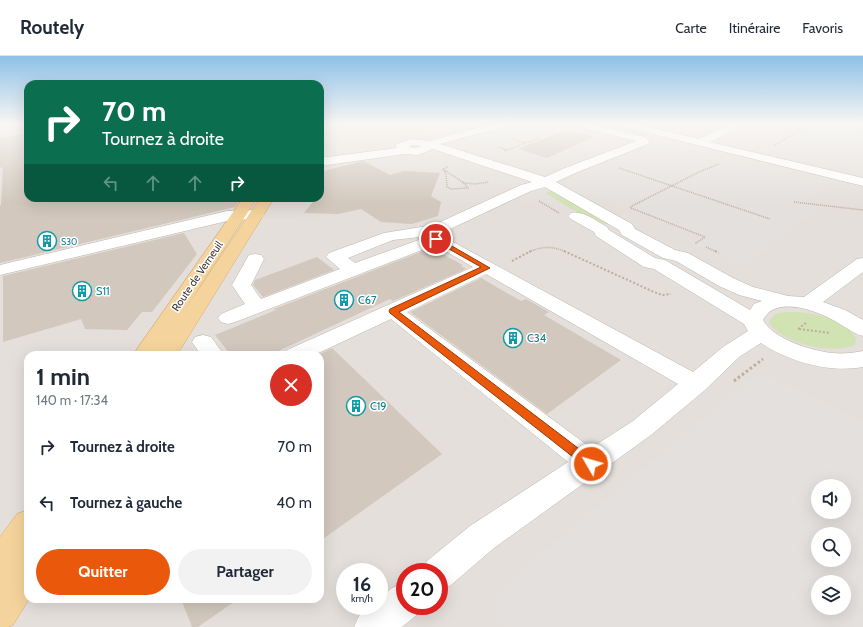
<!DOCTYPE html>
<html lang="fr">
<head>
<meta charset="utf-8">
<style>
	:root { --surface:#fff; --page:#f2f2f3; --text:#1f2937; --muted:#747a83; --line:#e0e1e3; --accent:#ea580c }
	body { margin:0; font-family:Cabin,sans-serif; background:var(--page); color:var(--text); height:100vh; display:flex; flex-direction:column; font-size:15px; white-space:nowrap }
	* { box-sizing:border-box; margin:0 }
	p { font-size:13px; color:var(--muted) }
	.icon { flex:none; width:22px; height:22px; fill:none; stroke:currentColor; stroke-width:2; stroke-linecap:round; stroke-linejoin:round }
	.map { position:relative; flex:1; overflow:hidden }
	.drawer { position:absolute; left:24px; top:295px; width:300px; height:252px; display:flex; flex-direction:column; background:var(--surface); border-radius:12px; box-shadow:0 4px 16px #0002 }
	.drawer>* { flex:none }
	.banner { position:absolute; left:24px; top:24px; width:300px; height:122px; border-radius:12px; box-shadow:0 4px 16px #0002; background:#0b6e4f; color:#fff; overflow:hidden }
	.buttons { position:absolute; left:811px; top:423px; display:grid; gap:8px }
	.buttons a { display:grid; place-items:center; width:40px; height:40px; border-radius:50%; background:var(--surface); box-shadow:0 4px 16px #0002; font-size:20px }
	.speed { position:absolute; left:336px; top:507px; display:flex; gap:8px; font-size:20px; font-weight:700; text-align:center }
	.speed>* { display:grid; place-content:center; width:52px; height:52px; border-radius:50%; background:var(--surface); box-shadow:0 4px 16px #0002; line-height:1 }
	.speed small { font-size:10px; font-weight:400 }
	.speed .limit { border:6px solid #d22; background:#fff; color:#111 }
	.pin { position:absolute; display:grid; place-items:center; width:34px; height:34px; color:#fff; margin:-17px; border:2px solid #fff; border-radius:50%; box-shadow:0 1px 4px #0007 }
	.me { position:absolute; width:44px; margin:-22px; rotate:308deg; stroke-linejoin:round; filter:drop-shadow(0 0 3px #0008) }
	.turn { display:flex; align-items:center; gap:14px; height:84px; padding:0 12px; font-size:18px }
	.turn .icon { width:52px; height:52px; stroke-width:2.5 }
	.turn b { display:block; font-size:28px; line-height:34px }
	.lanes { display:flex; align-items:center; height:38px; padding:0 12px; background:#0003; justify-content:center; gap:20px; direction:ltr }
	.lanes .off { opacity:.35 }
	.round { display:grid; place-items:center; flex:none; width:42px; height:42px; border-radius:21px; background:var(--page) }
	.headline { display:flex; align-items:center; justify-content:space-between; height:68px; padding:0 12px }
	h1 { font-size:24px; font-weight:800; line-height:30px }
	.primary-button { display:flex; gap:8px; margin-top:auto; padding:8px 12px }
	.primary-button a { flex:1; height:46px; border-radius:24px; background:var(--accent); color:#fff; font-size:16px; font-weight:800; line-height:46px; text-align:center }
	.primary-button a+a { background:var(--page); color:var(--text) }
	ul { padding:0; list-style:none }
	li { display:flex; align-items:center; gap:12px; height:56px; padding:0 12px }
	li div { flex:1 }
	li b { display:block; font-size:15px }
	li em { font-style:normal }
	header { display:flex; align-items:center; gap:24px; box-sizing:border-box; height:56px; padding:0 20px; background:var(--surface); border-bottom:1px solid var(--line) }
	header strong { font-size:19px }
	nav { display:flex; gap:22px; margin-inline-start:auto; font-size:14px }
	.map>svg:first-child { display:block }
	.residential { fill:#e5ded5 }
	.industrial { fill:#e4dfdb; fill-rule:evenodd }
	.green { fill:#d1e2b3 }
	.parking { fill:#e3e0de; fill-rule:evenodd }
	.building { fill:#d2c8bd }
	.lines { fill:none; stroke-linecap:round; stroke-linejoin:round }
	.minor-casing { stroke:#bfb7ad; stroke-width:1 }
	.major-casing { stroke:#d7ae6e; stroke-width:1 }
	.path-far2 { stroke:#bcae9c; stroke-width:1.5; stroke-dasharray:1 1; stroke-linecap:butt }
	.path-far1 { stroke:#bcae9c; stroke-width:2; stroke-dasharray:2 2; stroke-linecap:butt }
	.path { stroke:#bcae9c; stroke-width:3; stroke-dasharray:2.5 2.5; stroke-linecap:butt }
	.minor { fill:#fff; fill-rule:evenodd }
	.major { fill:#f4d39c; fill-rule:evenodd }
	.route { fill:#ea580c; stroke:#983908 }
	.labels { text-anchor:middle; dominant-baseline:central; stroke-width:3; stroke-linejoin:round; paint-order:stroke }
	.far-culture-label { font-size:9px; fill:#0d838f; stroke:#fff; text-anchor:start }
	.street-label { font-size:11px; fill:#433d36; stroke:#fff }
	.culture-label { font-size:11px; fill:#0d838f; stroke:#fff; text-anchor:start }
</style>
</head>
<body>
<header>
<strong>Routely</strong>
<nav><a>Carte</a><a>Itinéraire</a><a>Favoris</a></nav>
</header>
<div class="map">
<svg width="863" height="571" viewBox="0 0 863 571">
	<rect width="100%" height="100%" fill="#f1ede6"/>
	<g class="residential">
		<path d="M0 68H28V75L0 78Z"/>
		<path d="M320 68H468L427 78 455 88 415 102 395 101 320 113Z"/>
	</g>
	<path class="industrial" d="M468 68H863V571H0V78L28 75V142H320V113L395 101 415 102 454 89 426 78ZM28 299H320V543H28ZM818 430H844V456H818ZM818 478H844V504H818ZM345 516H379V550H345ZM405 516H439V550H405ZM818 526H844V552H818Z"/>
	<g class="green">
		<path d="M550 135 555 136 598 161 608 168C597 170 557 144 546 137Z"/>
		<path d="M786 256C810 255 842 262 856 282L855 289C832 299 784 288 769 267 772 258 778 257 786 256Z"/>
	</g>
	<g class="parking">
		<path d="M513 68H550L560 70 492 96 456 85Z"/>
		<path d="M810 68H863V116L833 111 768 96 811 70Z"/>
		<path d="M631 83 660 89 666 86 825 131 801 147 819 153 744 212 721 203 724 200 691 187 701 180 565 127 583 120 555 110Z"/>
		<path d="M758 316 863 365V571H504L487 552 525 510ZM818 430H844V456H818ZM818 478H844V504H818ZM818 526H844V552H818Z"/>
	</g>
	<g class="building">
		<path d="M565 74 594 81 547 102 518 93Z"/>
		<path d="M28 77V142H241L235 151 0 207V150L1 149 3 111 0 112V82Z"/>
		<path d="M363 105 390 119 404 115 440 117 431 140 441 146 438 160 412 168 381 166 361 153 338 158 304 157 316 142H320V116Z"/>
		<path d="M184 177 197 198 152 256H142L127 274 85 273 81 263 3 286V220Z"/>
		<path d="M431 192 463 209 461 210 466 213 393 245 390 243 270 299H231L215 279 276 254 274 253Z"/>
		<path d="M317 201 334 214 263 241 253 229 255 224Z"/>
		<path d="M481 222 521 245 526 243 549 256 544 259 621 304 547 358 410 256Z"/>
		<path d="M332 292 442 398 320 485V298Z"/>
		<path d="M181 543H238L198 571H192Z"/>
	</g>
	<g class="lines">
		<defs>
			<g id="minor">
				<path d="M492 68H508L507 70 440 88 545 121 565 112 636 85 576 70 575 68H592L645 81 650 86 648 88 573 118 556 126 632 168 635 173 675 194 688 197 733 222 753 231 788 240 804 241 857 203 863 202V216L823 246 845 254 863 264V280C852 277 843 269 833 264 816 255 785 243 768 257 766 259 764 262 763 264 773 283 812 295 832 297 842 298 853 297 863 295V311C829 317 790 306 761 287L739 301 705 334 651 379 494 492 451 529 439 534V516H422L427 505 470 470 568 406 391 263 314 299H284L287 294 473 211 435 189 235 266 228 268 221 266 218 262 221 258 245 248 232 229 249 199 255 198 261 199 264 203 251 229 261 243 340 213 326 201 329 197 384 177 427 170 438 167 521 129 532 126 433 93 418 99 405 98 320 110V102L397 92 395 90 397 88 411 83 429 85ZM412 89 422 90 414 92 409 91ZM545 131 619 174 622 179 663 202 676 205 719 230 739 239 762 245 754 248 750 254 665 204 655 202 609 174 607 171C596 165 583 154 571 157L568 160 571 163 594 176 596 180 644 211 654 213 744 268 748 275 723 291 693 316 442 180 436 178 430 180 355 207 348 202 393 184 429 180 450 173 531 135ZM486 218 678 328 633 365 591 392 407 256Z"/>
				<path d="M543 68H554L547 72 543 71Z"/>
				<path d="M619 68H636L699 83 730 68H743L742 70 710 86 863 122V130L620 70Z"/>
				<path d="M256 154 261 156 264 159 261 162 227 165 0 219V209L227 155Z"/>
				<path d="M203 279 211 281 224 299H201L192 286 195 281Z"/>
				<path d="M405 527V550H421L418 558 402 571H354C360 557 363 550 379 550V543L392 532Z"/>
			</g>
			<g id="major">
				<path d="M243 142H257L184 255 260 142H274L177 299H133Z"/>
				<path d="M28 454 29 543 13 569 8 571H0V481L17 458Z"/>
			</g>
		</defs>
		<use href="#minor" class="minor-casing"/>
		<use href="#major" class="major-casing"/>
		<g class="path-far2">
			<path d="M791 69 806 71"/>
			<path d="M513 83 525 87"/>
			<path d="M775 89 806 71V68"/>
			<path d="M499 91 507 94"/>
			<path d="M504 95 539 82"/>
			<path d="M448 111 443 113 464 127 475 128 489 126"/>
			<path d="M619 112 770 163"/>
			<path d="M443 113 446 118 447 131 451 133 468 132 462 125"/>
			<path d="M539 145 559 157"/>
			<path d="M794 146 863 154"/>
			<path d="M630 151 699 116 719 108"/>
			<path d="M631 152 705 181 696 187 697 188"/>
			<path d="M706 191 717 196"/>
			<path d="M529 196C542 190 553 190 566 196"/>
		</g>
		<g class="path-far1">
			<path d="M564 195 654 236 662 239 671 238"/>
			<path d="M715 195 719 197"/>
			<path d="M512 205 531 195"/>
			<path d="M798 273 807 266"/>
			<path d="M799 273 830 277"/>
		</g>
		<path class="path" d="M734 325 763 303"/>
		<use href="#minor" class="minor"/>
		<use href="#major" class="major"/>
	</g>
	<linearGradient id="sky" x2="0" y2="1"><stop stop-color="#8ec1e8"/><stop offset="0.46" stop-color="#f9f7f4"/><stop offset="1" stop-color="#f9f7f4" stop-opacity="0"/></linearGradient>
	<rect width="863" height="148" fill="url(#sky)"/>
	<path class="route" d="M433 182H438L490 212 399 256 595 405 597 408 595 412 591 413 587 412 390 257 389 255 390 253 481 211 433 184Z"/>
	<defs>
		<symbol id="building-ring" viewBox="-11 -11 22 22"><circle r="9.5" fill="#fff" stroke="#0f9aa8" stroke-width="1.5"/><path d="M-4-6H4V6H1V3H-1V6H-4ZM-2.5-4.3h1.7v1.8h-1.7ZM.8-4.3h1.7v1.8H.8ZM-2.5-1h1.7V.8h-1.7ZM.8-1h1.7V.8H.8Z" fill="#0f9aa8"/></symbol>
	</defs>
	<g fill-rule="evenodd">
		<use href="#building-ring" x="36" y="174" width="22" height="22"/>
		<use href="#building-ring" x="71" y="224" width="22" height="22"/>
		<use href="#building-ring" x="333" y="233" width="22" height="22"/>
		<use href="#building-ring" x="502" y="271" width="22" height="22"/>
		<use href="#building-ring" x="345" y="339" width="22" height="22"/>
	</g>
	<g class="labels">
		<g class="far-culture-label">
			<text x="61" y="185">S30</text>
		</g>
		<g class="street-label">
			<text transform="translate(197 220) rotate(-56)">Route de Verneuil</text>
		</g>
		<g class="culture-label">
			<text x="96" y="235">S11</text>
			<text x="358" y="244">C67</text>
			<text x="527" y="282">C34</text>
			<text x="370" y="350">C19</text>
		</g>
	</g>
</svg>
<div class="buttons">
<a><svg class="icon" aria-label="sound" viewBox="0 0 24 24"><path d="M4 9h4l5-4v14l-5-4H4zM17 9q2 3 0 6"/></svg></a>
<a><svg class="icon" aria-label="search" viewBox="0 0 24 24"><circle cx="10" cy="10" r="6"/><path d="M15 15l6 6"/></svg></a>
<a><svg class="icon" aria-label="layers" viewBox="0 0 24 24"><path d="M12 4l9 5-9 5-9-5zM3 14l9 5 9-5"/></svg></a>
</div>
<div class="speed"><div>16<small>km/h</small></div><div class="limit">20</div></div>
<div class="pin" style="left:436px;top:183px;background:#d93025"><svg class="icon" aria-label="arrive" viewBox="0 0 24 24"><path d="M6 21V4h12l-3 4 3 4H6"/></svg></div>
<svg class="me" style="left:591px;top:408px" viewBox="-20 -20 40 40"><circle r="17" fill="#ea580c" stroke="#fff" stroke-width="3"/><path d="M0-11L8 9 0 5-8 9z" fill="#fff"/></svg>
<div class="banner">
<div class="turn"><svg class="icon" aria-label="right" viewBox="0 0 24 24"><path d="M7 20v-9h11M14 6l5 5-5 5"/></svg><div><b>70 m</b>Tournez à droite</div></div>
<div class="lanes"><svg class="icon off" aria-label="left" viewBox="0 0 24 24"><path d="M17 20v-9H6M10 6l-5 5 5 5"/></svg><svg class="icon off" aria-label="ahead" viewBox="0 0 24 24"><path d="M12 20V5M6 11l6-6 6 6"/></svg><svg class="icon off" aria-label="ahead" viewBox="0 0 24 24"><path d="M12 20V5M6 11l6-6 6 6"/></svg><svg class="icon" aria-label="right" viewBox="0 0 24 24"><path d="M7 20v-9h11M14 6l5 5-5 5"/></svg></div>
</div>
<section class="drawer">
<div class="headline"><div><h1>1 min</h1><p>140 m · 17:34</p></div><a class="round" style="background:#d93025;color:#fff"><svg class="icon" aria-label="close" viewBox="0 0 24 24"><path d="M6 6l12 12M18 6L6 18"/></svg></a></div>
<ul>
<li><svg class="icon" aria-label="right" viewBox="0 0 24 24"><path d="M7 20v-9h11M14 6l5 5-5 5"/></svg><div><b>Tournez à droite</b></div><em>70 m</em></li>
<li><svg class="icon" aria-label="left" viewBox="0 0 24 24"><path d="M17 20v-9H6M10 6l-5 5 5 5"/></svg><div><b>Tournez à gauche</b></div><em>40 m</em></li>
</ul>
<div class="primary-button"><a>Quitter</a><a>Partager</a></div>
</section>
</div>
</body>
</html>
